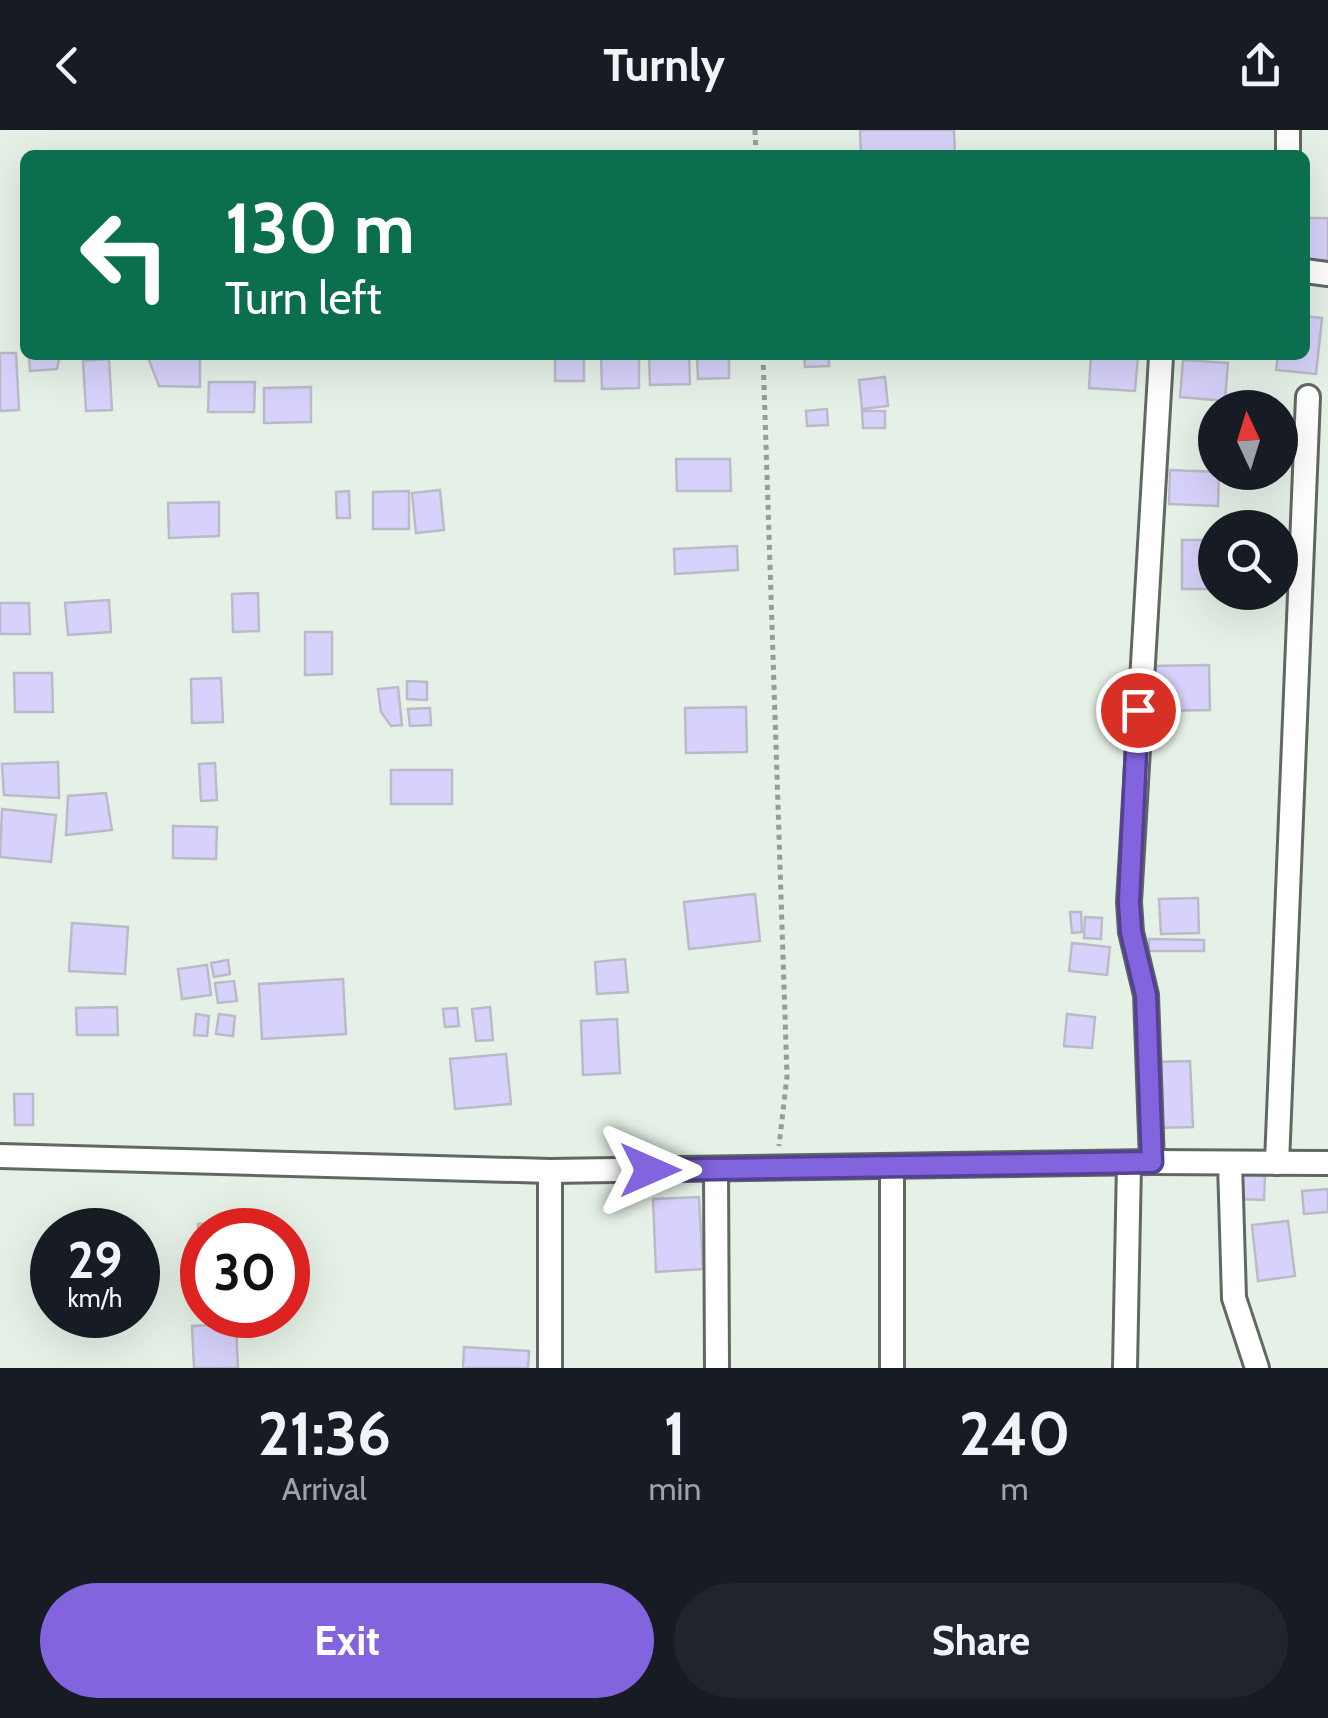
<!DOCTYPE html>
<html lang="en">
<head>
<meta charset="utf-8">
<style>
	:root { --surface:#171b24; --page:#20242c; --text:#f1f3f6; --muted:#9ea1a6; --accent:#8264df }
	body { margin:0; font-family:Cabin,sans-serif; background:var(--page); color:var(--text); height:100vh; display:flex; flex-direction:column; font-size:38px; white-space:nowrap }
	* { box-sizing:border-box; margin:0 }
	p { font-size:32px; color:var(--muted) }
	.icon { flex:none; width:55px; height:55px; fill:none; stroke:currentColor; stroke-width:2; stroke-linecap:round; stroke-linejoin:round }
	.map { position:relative; height:1238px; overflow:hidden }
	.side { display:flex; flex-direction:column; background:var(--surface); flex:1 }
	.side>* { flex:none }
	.hud { position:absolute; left:20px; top:20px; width:1290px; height:210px; border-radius:15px; box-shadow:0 10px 40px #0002; background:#0b6e4f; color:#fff; overflow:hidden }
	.needle { width:65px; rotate:356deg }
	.fabs { position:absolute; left:1198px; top:260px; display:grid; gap:20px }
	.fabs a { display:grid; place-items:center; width:100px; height:100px; border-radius:50%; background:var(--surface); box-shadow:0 10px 40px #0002; font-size:50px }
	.speed { position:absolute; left:30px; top:1078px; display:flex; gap:20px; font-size:50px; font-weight:700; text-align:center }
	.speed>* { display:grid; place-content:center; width:130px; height:130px; border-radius:50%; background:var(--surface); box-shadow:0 10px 40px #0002; line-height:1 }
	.speed small { font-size:25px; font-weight:400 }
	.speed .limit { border:15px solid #d22; background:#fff; color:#111 }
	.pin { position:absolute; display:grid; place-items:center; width:85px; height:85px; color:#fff; margin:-42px; border:5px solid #fff; border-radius:50%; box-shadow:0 2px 10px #0007 }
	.me { position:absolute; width:110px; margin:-55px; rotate:90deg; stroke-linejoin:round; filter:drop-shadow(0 0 8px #0008) }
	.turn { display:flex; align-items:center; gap:35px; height:210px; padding:0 40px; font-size:45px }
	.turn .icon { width:130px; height:130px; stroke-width:2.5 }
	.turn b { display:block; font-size:70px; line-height:85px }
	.eta { display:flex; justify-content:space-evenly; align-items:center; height:170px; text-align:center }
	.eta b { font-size:60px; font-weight:800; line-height:70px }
	.action { display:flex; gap:20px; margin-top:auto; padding:20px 40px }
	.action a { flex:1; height:115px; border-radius:60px; background:var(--accent); color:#fff; font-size:40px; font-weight:800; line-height:115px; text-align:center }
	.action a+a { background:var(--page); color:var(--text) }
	header { display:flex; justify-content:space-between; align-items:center; height:130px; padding:0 40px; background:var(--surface); font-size:45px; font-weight:800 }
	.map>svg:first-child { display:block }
	.building { fill:#d7d2fb; stroke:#bbbac7; stroke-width:2.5 }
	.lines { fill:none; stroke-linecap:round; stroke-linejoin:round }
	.street-casing { stroke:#5f6961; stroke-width:28 }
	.path { stroke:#949d96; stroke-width:5; stroke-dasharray:5 5; stroke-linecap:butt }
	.street { stroke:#fff; stroke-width:22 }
	.route-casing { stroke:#544191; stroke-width:25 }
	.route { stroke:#8264df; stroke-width:18 }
</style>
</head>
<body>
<header><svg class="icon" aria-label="back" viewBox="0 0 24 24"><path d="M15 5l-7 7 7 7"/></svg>Turnly<svg class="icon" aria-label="share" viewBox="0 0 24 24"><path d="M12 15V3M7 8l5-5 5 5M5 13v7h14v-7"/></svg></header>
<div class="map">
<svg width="1328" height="1238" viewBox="0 0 1328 1238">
	<rect width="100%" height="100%" fill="#e5f1e7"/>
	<g class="building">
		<path d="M860 0H954L955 25H861Z"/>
		<rect x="1305" y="88" width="23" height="42"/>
		<path d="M1305 186 1322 188 1316 244 1276 240 1278 225H1305Z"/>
		<path d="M0 223H16L19 280 0 281Z"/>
		<path d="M29 225H60L57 239 30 241Z"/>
		<path d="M147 225 200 226V257L159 256Z"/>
		<rect x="555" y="225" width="29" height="26"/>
		<path d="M601 225H639V258L602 259Z"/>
		<path d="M649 225H689L690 254 650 255Z"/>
		<path d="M804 225H829V236L805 237Z"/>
		<path d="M1091 225H1138L1135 261 1089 258Z"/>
		<path d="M729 227V248L698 249 697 228Z"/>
		<path d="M109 229 112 280 86 281 83 231Z"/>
		<path d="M1183 230 1228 233 1225 271 1180 267Z"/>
		<path d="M885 247 888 276 862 279 859 250Z"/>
		<path d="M209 252H255L254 282H208Z"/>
		<path d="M311 257V292L264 293V258Z"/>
		<path d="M827 279 828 295 807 296 806 281Z"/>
		<path d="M862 281H885V298H863Z"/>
		<path d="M676 329H730L731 361H677Z"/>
		<path d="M1170 340 1219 342 1218 376 1169 374Z"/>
		<path d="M440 360 444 400 416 403 412 363Z"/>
		<path d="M349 361 350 388H337L336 362Z"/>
		<path d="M409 361V399H373V362Z"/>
		<path d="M219 372V406L169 408 168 373Z"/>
		<rect x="1182" y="410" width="33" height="49"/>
		<path d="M737 416 738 440 675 444 674 419Z"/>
		<path d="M258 463 259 501 233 502 232 464Z"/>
		<path d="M109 470 111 502 68 505 65 473Z"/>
		<path d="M0 473H29L30 504H0Z"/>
		<path d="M305 502H332V544L305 545Z"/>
		<path d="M1209 535 1210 580 1154 581 1153 536Z"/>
		<path d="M14 543H52L53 582H15Z"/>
		<path d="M221 548 223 592 192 593 191 549Z"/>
		<path d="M407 551 427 552V570L407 569Z"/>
		<path d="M398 557 402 595 391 596 381 582 378 559Z"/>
		<path d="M746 577 747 622 686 623 685 578Z"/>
		<path d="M430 578 431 595 410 596 408 579Z"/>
		<path d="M58 632 59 668 4 665 2 634Z"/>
		<path d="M215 633 217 670 201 671 199 634Z"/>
		<rect x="391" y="640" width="61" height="34"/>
		<path d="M106 663 112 700 66 705 68 666Z"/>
		<path d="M2 679 56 685 51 732 0 727Z"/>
		<path d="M173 696 217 697 216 729 173 728Z"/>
		<path d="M755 764 760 811 689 819 684 772Z"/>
		<path d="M1198 768 1199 803 1161 804 1159 769Z"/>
		<path d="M1070 782H1081L1082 802 1072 803Z"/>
		<path d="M1085 787 1102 788 1101 809 1084 808Z"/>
		<path d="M72 793 128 797 125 844 69 841Z"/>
		<path d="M1149 809 1204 810V821H1149Z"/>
		<path d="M1072 813 1110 817 1107 845 1069 841Z"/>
		<path d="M625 829 628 862 597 864 595 832Z"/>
		<path d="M228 830 230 844 214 847 211 833Z"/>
		<path d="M207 835 211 865 182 869 178 839Z"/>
		<path d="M343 849 346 904 262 909 259 854Z"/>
		<path d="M234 851 237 871 218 873 215 853Z"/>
		<path d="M117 877 118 905H77L76 878Z"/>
		<path d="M490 877 493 910 476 911 472 879Z"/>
		<path d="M457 878 459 896 445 897 443 879Z"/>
		<path d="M196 884 209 886 207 906 194 905Z"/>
		<path d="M219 884 235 886 233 906 216 904Z"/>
		<path d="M1067 884 1095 887 1092 918 1064 916Z"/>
		<path d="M617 889 620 943 583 945 581 891Z"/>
		<path d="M506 924 511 974 455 979 450 929Z"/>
		<path d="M1190 931 1193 997 1157 998 1155 932Z"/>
		<path d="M14 964H33V995H15Z"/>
		<path d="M1236 1045 1265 1046 1264 1070 1235 1069Z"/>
		<path d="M1328 1059V1082L1304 1084 1302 1061Z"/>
		<path d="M699 1067 703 1139 656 1142 653 1069Z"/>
		<path d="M1288 1091 1295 1146 1258 1151 1252 1095Z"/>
		<path d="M228 1093V1100H254H202L200 1141 198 1094Z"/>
		<path d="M236 1194 238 1238H194L192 1196Z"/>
		<path d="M464 1217 529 1221 528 1238H463Z"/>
	</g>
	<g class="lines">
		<defs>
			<g id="street">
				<path d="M1288 0V25"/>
				<path d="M1305 141 1328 144"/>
				<path d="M0 1026 550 1041 1152 1032 1328 1033"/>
				<path d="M1152 1032 1146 865 1131 802 1129 772 1161 227"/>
				<path d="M1230 1033 1234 1168 1257 1238"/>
				<path d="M1277 1033 1308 267"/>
				<path d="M716 1040 717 1238"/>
				<path d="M550 1238V1041"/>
				<path d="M892 1238V1037"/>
				<path d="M1125 1238 1129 1033"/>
			</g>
		</defs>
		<use href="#street" class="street-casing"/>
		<g class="path">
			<path d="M755 0 756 25"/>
			<path d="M763 225 787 946 779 1016"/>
		</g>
		<use href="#street" class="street"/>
	</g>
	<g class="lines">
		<defs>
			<path id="route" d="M650 1040 1152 1032 1146 865 1131 802 1129 772 1138 580"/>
		</defs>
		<use href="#route" class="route-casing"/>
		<use href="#route" class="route"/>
	</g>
</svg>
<div class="fabs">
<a><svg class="needle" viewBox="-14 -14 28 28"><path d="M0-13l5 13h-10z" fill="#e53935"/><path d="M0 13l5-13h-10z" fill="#9ea1a6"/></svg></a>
<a><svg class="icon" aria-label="search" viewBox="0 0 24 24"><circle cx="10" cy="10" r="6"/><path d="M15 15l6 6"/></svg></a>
</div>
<div class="speed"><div>29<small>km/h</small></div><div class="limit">30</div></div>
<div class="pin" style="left:1138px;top:580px;background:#d93025"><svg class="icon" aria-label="arrive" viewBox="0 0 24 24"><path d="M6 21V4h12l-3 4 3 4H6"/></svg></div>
<svg class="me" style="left:650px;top:1040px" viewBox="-20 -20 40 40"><path d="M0-17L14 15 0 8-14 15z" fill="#8264df" stroke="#fff" stroke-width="4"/></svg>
<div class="hud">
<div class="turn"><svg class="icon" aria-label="left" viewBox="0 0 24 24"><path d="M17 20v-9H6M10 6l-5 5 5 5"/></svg><div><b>130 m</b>Turn left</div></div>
</div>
</div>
<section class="side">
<div class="eta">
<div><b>21:36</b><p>Arrival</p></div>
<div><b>1</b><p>min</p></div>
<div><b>240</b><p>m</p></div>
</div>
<div class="action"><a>Exit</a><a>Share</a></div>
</section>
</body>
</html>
